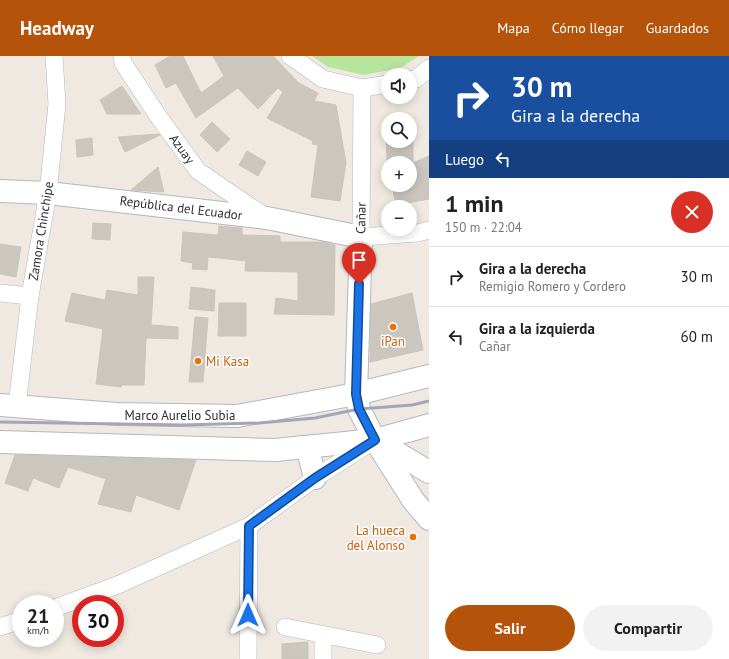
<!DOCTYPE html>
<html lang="es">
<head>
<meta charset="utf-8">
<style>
	:root { --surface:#fff; --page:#f2f2f2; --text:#222; --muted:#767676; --line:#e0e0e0; --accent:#b45309 }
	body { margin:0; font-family:"PT Sans",sans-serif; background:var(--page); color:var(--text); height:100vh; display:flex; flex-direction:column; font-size:15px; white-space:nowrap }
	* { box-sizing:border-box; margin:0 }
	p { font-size:13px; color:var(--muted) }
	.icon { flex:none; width:22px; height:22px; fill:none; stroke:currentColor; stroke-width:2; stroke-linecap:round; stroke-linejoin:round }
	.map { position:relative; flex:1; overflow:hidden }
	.drawer { display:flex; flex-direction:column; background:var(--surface); width:300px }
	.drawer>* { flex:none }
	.guide { background:#1a4fa0; color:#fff; overflow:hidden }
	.fabs { position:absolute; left:381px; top:12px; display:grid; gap:8px }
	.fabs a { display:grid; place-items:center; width:36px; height:36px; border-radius:50%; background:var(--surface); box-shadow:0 2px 10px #0003; font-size:20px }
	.speed { position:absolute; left:12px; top:539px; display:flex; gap:8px; font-size:20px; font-weight:700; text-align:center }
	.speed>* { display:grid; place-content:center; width:52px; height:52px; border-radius:50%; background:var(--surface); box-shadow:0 2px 10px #0003; line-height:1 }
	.speed small { font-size:10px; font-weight:400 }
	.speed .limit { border:6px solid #d22; background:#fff; color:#111 }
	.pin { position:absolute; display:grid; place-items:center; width:34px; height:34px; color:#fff; margin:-41px -17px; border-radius:50% 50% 50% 0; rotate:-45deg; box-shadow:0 0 4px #0007 }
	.pin .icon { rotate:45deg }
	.me { position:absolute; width:44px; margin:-22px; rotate:0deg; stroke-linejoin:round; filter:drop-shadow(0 0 3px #0008) }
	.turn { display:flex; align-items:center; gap:14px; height:84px; padding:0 16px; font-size:18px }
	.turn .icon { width:52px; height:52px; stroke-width:2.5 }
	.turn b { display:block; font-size:28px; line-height:34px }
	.then { display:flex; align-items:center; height:38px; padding:0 16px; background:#0003; gap:8px; font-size:15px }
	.round { display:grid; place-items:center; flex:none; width:42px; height:42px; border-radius:21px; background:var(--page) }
	.overview { display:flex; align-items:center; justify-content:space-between; height:68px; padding:0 16px }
	h1 { font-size:24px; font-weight:600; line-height:30px }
	.primary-button { display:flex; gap:8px; margin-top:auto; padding:8px 16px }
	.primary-button a { flex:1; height:46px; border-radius:24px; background:var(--accent); color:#fff; font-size:16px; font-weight:600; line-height:46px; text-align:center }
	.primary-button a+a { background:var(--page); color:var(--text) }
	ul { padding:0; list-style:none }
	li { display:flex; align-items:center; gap:12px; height:60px; padding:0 16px; border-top:1px solid var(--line) }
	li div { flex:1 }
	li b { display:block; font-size:15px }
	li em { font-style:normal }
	header { display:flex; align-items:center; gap:24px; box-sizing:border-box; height:56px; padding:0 20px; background:var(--accent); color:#fff }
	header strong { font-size:19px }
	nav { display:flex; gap:22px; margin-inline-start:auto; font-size:14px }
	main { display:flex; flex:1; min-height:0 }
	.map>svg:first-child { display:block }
	.green { fill:#b6e59e }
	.building { fill:#cbc7bf; stroke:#cbc5ba }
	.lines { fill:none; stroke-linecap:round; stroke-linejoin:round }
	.street-casing { stroke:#b4b7c1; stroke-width:18 }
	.secondary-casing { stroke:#b4b7c1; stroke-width:24 }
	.street { stroke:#fff; stroke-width:17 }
	.secondary { stroke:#fff; stroke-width:22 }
	.rail { stroke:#a3a6b8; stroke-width:3 }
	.route-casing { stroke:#114b97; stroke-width:10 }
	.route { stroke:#1a73e8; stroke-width:7 }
	.food-dot { fill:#e8710a; stroke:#fff; stroke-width:1.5 }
	.labels { text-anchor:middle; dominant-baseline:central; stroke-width:3; stroke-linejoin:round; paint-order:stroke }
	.street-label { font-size:13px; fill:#2e2e2e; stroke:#fff }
	.food-label { font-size:13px; fill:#c56008; stroke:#fff }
</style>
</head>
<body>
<header>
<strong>Headway</strong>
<nav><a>Mapa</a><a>Cómo llegar</a><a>Guardados</a></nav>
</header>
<main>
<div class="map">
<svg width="429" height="603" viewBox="0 0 429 603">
	<rect width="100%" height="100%" fill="#efe9e1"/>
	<path class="green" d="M312 0H419L400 12 364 19 328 11Z"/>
	<g class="building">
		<path d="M170 0H183L201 37 224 20 213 0H273L299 27 318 37 314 45 336 49 346 107 340 145 311 141 318 89 312 88 313 85 267 62 283 36 278 32 258 53 238 32 196 62 176 27 166 32 155 9Z"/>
		<path d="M122 30 141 58H107L100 44Z"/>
		<path d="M212 66 230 83 217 96 200 79Z"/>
		<path d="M386 74H388V85H410V74H413V107L429 100V143L396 149 392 129H410V107H387Z"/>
		<path d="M158 78 160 79 125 96 118 81Z"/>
		<path d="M92 82 93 99 77 101 76 84Z"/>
		<path d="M247 95 266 106 258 120 239 109Z"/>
		<path d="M158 111 164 136 131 134Z"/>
		<path d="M93 167 111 168 110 184 92 183Z"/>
		<path d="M219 170 242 172V179L280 180V186H324L335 189 334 259 274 258 276 242 298 245V216L245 215 246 205 208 201 207 214 192 213 193 207 181 205 183 176 218 179Z"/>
		<path d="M0 188 21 191 16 221 0 218Z"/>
		<path d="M138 221H154L151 269 178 271V283L146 282 144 329H122L121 331 96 328 103 273 65 265 72 237 105 244 107 234 138 239Z"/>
		<path d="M191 231 215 234 214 255 189 253Z"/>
		<path d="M412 237 423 294 370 306 371 248Z"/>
		<path d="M219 247H246V280H218Z"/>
		<path d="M195 261 208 262 203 326H189Z"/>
		<path d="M15 399 196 404 179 454 136 439 131 456 98 448 106 423 68 411 59 432 33 422 28 435 5 427Z"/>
		<path d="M308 586V603H282V588Z"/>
	</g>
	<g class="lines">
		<defs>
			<g id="street">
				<path d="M122 0 123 7 158 60 198 115 267 162"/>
				<path d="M290 0 323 23 362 32 388 28"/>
				<path d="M410 24 416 23 429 12"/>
				<path d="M362 32 361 181 418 177 429 174"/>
				<path d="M0 237 30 240"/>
				<path d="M17 350 30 240 48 137 57 48 54 0"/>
				<path d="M55 552 120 528 249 470 315 422 373 385"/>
				<path d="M0 571 21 564"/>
				<path d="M285 571 377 589"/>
				<path d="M323 579V603"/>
				<path d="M248 603 249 470"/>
			</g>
			<g id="secondary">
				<path d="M0 135 48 137 267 162 361 181 356 338 359 353 375 384 413 444 429 463"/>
				<path d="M0 349 117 358 237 360 356 338 429 320"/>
				<path d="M377 385 429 416"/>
				<path d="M0 386 275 394 375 384 429 369"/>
				<path d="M302 391 309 398 315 422"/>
			</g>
		</defs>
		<use href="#street" class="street-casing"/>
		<use href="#secondary" class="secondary-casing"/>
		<use href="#street" class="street"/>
		<use href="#secondary" class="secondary"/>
		<path class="rail" d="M0 366 183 369 259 367 315 362 359 353 412 349 429 345"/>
	</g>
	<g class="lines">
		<defs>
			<path id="route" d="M248 559 249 470 315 422 375 384 359 353 356 338 359 228"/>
		</defs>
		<use href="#route" class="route-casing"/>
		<use href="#route" class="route"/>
	</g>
	<g class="food-dot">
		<circle cx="393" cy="271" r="4"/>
		<circle cx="198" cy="305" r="4"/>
		<circle cx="413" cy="481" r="4"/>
	</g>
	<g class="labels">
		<g class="street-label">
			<text transform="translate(182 93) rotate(54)">Azuay</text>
			<text transform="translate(181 152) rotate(7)">República del Ecuador</text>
			<text transform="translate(361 162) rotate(-89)">Cañar</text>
			<text transform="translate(41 175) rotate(-81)">Zamora Chinchipe</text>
			<text x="180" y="359">Marco Aurelio Subia</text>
		</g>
		<g class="food-label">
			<text x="393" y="285">iPan</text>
			<text x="206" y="305" text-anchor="start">Mi Kasa</text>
			<text x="405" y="474" text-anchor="end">La hueca<tspan x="405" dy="15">del Alonso</tspan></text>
		</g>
	</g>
</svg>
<div class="fabs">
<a><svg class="icon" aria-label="sound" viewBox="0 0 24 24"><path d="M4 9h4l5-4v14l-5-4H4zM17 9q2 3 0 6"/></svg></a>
<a><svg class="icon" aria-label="search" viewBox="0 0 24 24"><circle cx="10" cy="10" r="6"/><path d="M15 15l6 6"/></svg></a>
<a>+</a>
<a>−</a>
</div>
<div class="speed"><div>21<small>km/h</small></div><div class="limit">30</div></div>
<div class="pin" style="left:359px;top:228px;background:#d93025"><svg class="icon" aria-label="arrive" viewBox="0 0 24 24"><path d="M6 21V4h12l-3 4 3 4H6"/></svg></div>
<svg class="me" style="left:248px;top:559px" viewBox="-20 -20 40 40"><path d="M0-17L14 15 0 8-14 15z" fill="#1a73e8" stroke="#fff" stroke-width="4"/></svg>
</div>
<section class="drawer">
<div class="guide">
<div class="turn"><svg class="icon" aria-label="right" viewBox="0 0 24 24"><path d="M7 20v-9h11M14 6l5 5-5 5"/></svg><div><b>30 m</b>Gira a la derecha</div></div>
<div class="then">Luego<svg class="icon" aria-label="left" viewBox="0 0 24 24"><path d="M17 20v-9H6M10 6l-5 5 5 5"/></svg></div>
</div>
<div class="overview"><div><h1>1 min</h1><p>150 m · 22:04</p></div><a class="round" style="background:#d93025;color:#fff"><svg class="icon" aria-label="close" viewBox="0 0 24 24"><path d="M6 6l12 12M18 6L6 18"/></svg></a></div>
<ul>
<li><svg class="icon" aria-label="right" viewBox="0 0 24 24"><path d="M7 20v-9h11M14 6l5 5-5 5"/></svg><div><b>Gira a la derecha</b><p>Remigio Romero y Cordero</p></div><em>30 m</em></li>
<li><svg class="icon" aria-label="left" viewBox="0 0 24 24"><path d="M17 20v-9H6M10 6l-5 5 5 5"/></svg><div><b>Gira a la izquierda</b><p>Cañar</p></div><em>60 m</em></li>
</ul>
<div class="primary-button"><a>Salir</a><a>Compartir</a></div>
</section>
</main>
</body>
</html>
